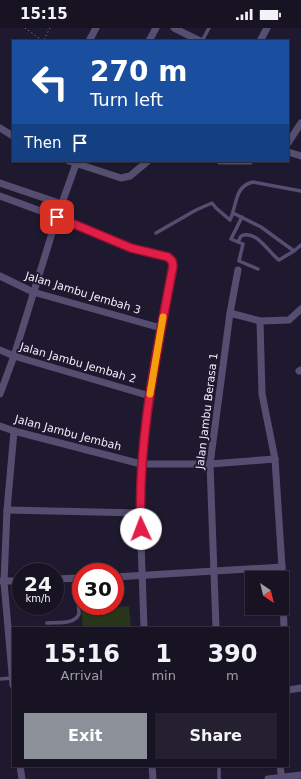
<!DOCTYPE html>
<html lang="en">
<head>
<meta charset="utf-8">
<style>
	:root { --surface:#171323; --page:#242030; --text:#f1f3f6; --muted:#9e9ea6; --line:#363241; --accent:#8c9099 }
	body { margin:0; font-family:"DejaVu Sans",sans-serif; background:var(--page); color:var(--text); height:100vh; display:flex; flex-direction:column; font-size:15px; white-space:nowrap }
	* { box-sizing:border-box; margin:0 }
	p { font-size:13px; color:var(--muted) }
	.icon { flex:none; width:22px; height:22px; fill:none; stroke:currentColor; stroke-width:2; stroke-linecap:round; stroke-linejoin:round }
	.map { position:relative; flex:1; overflow:hidden }
	.side { position:absolute; left:12px; top:599px; width:277px; height:140px; display:flex; flex-direction:column; background:var(--surface); border-radius:0px; box-shadow:0 1px 3px #0004,0 0 0 1px var(--line) }
	.side>* { flex:none }
	.guide { position:absolute; left:12px; top:12px; width:277px; height:122px; border-radius:0px; box-shadow:0 1px 3px #0004,0 0 0 1px var(--line); background:#1a4fa0; color:#fff; overflow:hidden }
	.needle { width:26px; rotate:145deg }
	.controls { position:absolute; left:245px; top:543px; display:grid; gap:8px }
	.controls a { display:grid; place-items:center; width:44px; height:44px; border-radius:0px; background:var(--surface); box-shadow:0 1px 3px #0004,0 0 0 1px var(--line); font-size:20px }
	.speed { position:absolute; left:12px; top:535px; display:flex; gap:8px; font-size:20px; font-weight:700; text-align:center }
	.speed>* { display:grid; place-content:center; width:52px; height:52px; border-radius:50%; background:var(--surface); box-shadow:0 1px 3px #0004,0 0 0 1px var(--line); line-height:1 }
	.speed small { font-size:10px; font-weight:400 }
	.speed .limit { border:6px solid #d22; background:#fff; color:#111 }
	.pin { position:absolute; display:grid; place-items:center; width:34px; height:34px; color:#fff; margin:-17px; border-radius:8px; box-shadow:0 2px 6px #0006 }
	.me { position:absolute; width:44px; margin:-22px; rotate:358deg; stroke-linejoin:round; filter:drop-shadow(0 0 3px #0008) }
	.turn { display:flex; align-items:center; gap:14px; height:84px; padding:0 12px; font-size:18px }
	.turn .icon { width:52px; height:52px; stroke-width:2.5 }
	.turn b { display:block; font-size:28px; line-height:34px }
	.then { display:flex; align-items:center; height:38px; padding:0 12px; background:#0003; gap:8px; font-size:15px }
	.eta { display:flex; justify-content:space-evenly; align-items:center; height:68px; text-align:center }
	.eta b { font-size:24px; font-weight:600; line-height:28px }
	.primary-button { display:flex; gap:8px; margin-top:auto; padding:8px 12px }
	.primary-button a { flex:1; height:46px; border-radius:0px; background:var(--accent); color:#fff; font-size:16px; font-weight:600; line-height:46px; text-align:center }
	.primary-button a+a { background:var(--page); color:var(--text) }
	.status { display:flex; justify-content:space-between; align-items:center; height:28px; padding:0 20px; background:var(--surface); direction:ltr }
	.status svg { height:11px; fill:currentColor }
	.map>svg:first-child { display:block }
	.green { fill:#293518 }
	.lines { fill:none; stroke-linecap:round; stroke-linejoin:round }
	.path { stroke:#8e8a9c; stroke-width:1; stroke-dasharray:1 3; stroke-linecap:butt }
	.lane { stroke:#564e70; stroke-width:3.5 }
	.street { stroke:#564e70; stroke-width:7 }
	.route-casing { stroke:#92132f; stroke-width:10 }
	.route { stroke:#e11d48; stroke-width:7 }
	.slow { stroke:#f59e0b; stroke-width:7 }
	.labels { text-anchor:middle; dominant-baseline:central; stroke-width:4; stroke-linejoin:round; paint-order:stroke }
	.street-label { font-size:11px; fill:#f1eefd; stroke:#1f192f }
</style>
</head>
<body>
<div class="status"><b>15:15</b><svg viewBox="0 0 49 12"><path d="M0 12V9h3v3zM5 12V6h3v6zM10 12V3h3v9zM15 12V0h3v12zM26 1h20v11H26zM47 4h2v5h-2z"/></svg></div>
<div class="map">
<svg width="301" height="751" viewBox="0 0 301 751">
	<rect width="100%" height="100%" fill="#1f192f"/>
	<path class="green" d="M80 571H81V578H96L97 581 129 578 131 600H83Z"/>
	<g class="lines">
		<path class="path" d="M25 0 43 13 50 0"/>
		<g class="lane">
			<path d="M202 13 209 0"/>
			<path d="M233 185 261 199 294 223 301 217"/>
			<path d="M242 189 231 211 243 216 239 233 258 241"/>
			<path d="M156 205 196 182 212 175 216 180 230 192C237 178 234 158 253 154L301 163"/>
			<path d="M238 214 241 208C256 201 268 224 279 232L294 223"/>
			<path d="M47 595C58 594 74 597 79 586L77 551"/>
			<path d="M0 651 12 650"/>
			<path d="M219 738V751"/>
		</g>
		<g class="street">
			<path d="M174 0 200 13"/>
			<path d="M89 13 96 0"/>
			<path d="M149 13 156 0"/>
			<path d="M260 13 267 0"/>
			<path d="M0 100 13 108"/>
			<path d="M288 115 301 95"/>
			<path d="M288 124 301 128"/>
			<path d="M69 133 121 150 130 148 148 133"/>
			<path d="M220 133H250"/>
			<path d="M0 155 62 176"/>
			<path d="M0 168 57 189 131 220 168 229 172 233 173 238 150 368 141 436 140 485 144 600"/>
			<path d="M0 248 33 264 161 300"/>
			<path d="M230 285 260 293 289 292 301 281"/>
			<path d="M260 293 262 366 275 431 282 539 284 600"/>
			<path d="M0 322 14 328 150 368"/>
			<path d="M299 343 301 342"/>
			<path d="M0 366 14 328 57 189 76 136"/>
			<path d="M0 398 14 403 141 436H210L275 431"/>
			<path d="M7 482 140 485"/>
			<path d="M115 549 282 539"/>
			<path d="M55 551 81 550"/>
			<path d="M1 553H21"/>
			<path d="M216 600 210 436 230 285 238 242"/>
			<path d="M13 657 4 554 7 482 14 403"/>
			<path d="M288 662 301 660"/>
			<path d="M20 738 22 751"/>
			<path d="M152 738 153 751"/>
			<path d="M280 738 282 751"/>
			<path d="M268 751 301 747"/>
		</g>
	</g>
	<g class="lines">
		<defs>
			<path id="route" d="M57 189 131 220 168 229 172 233 173 238C157 324 137 413 141 501"/>
		</defs>
		<use href="#route" class="route-casing"/>
		<use href="#route" class="route"/>
		<path class="slow" d="M150 366 163 289"/>
	</g>
	<g class="labels">
		<g class="street-label">
			<text transform="translate(83 265) rotate(17)">Jalan Jambu Jembah 3</text>
			<text transform="translate(78 335) rotate(16)">Jalan Jambu Jembah 2</text>
			<text transform="translate(207 383) rotate(-83)">Jalan Jambu Berasa 1</text>
			<text transform="translate(68 405) rotate(15)">Jalan Jambu Jembah</text>
		</g>
	</g>
</svg>
<div class="controls">
<a><svg class="needle" viewBox="-14 -14 28 28"><path d="M0-13l5 13h-10z" fill="#e53935"/><path d="M0 13l5-13h-10z" fill="#9e9ea6"/></svg></a>
</div>
<div class="speed"><div>24<small>km/h</small></div><div class="limit">30</div></div>
<div class="pin" style="left:57px;top:189px;background:#d93025"><svg class="icon" aria-label="arrive" viewBox="0 0 24 24"><path d="M6 21V4h12l-3 4 3 4H6"/></svg></div>
<svg class="me" style="left:141px;top:501px" viewBox="-20 -20 40 40"><circle r="19" fill="#fff"/><path d="M0-13L10 11 0 6-10 11z" fill="#e11d48"/></svg>
<div class="guide">
<div class="turn"><svg class="icon" aria-label="left" viewBox="0 0 24 24"><path d="M17 20v-9H6M10 6l-5 5 5 5"/></svg><div><b>270 m</b>Turn left</div></div>
<div class="then">Then<svg class="icon" aria-label="arrive" viewBox="0 0 24 24"><path d="M6 21V4h12l-3 4 3 4H6"/></svg></div>
</div>
<section class="side">
<div class="eta">
<div><b>15:16</b><p>Arrival</p></div>
<div><b>1</b><p>min</p></div>
<div><b>390</b><p>m</p></div>
</div>
<div class="primary-button"><a>Exit</a><a>Share</a></div>
</section>
</div>
</body>
</html>
